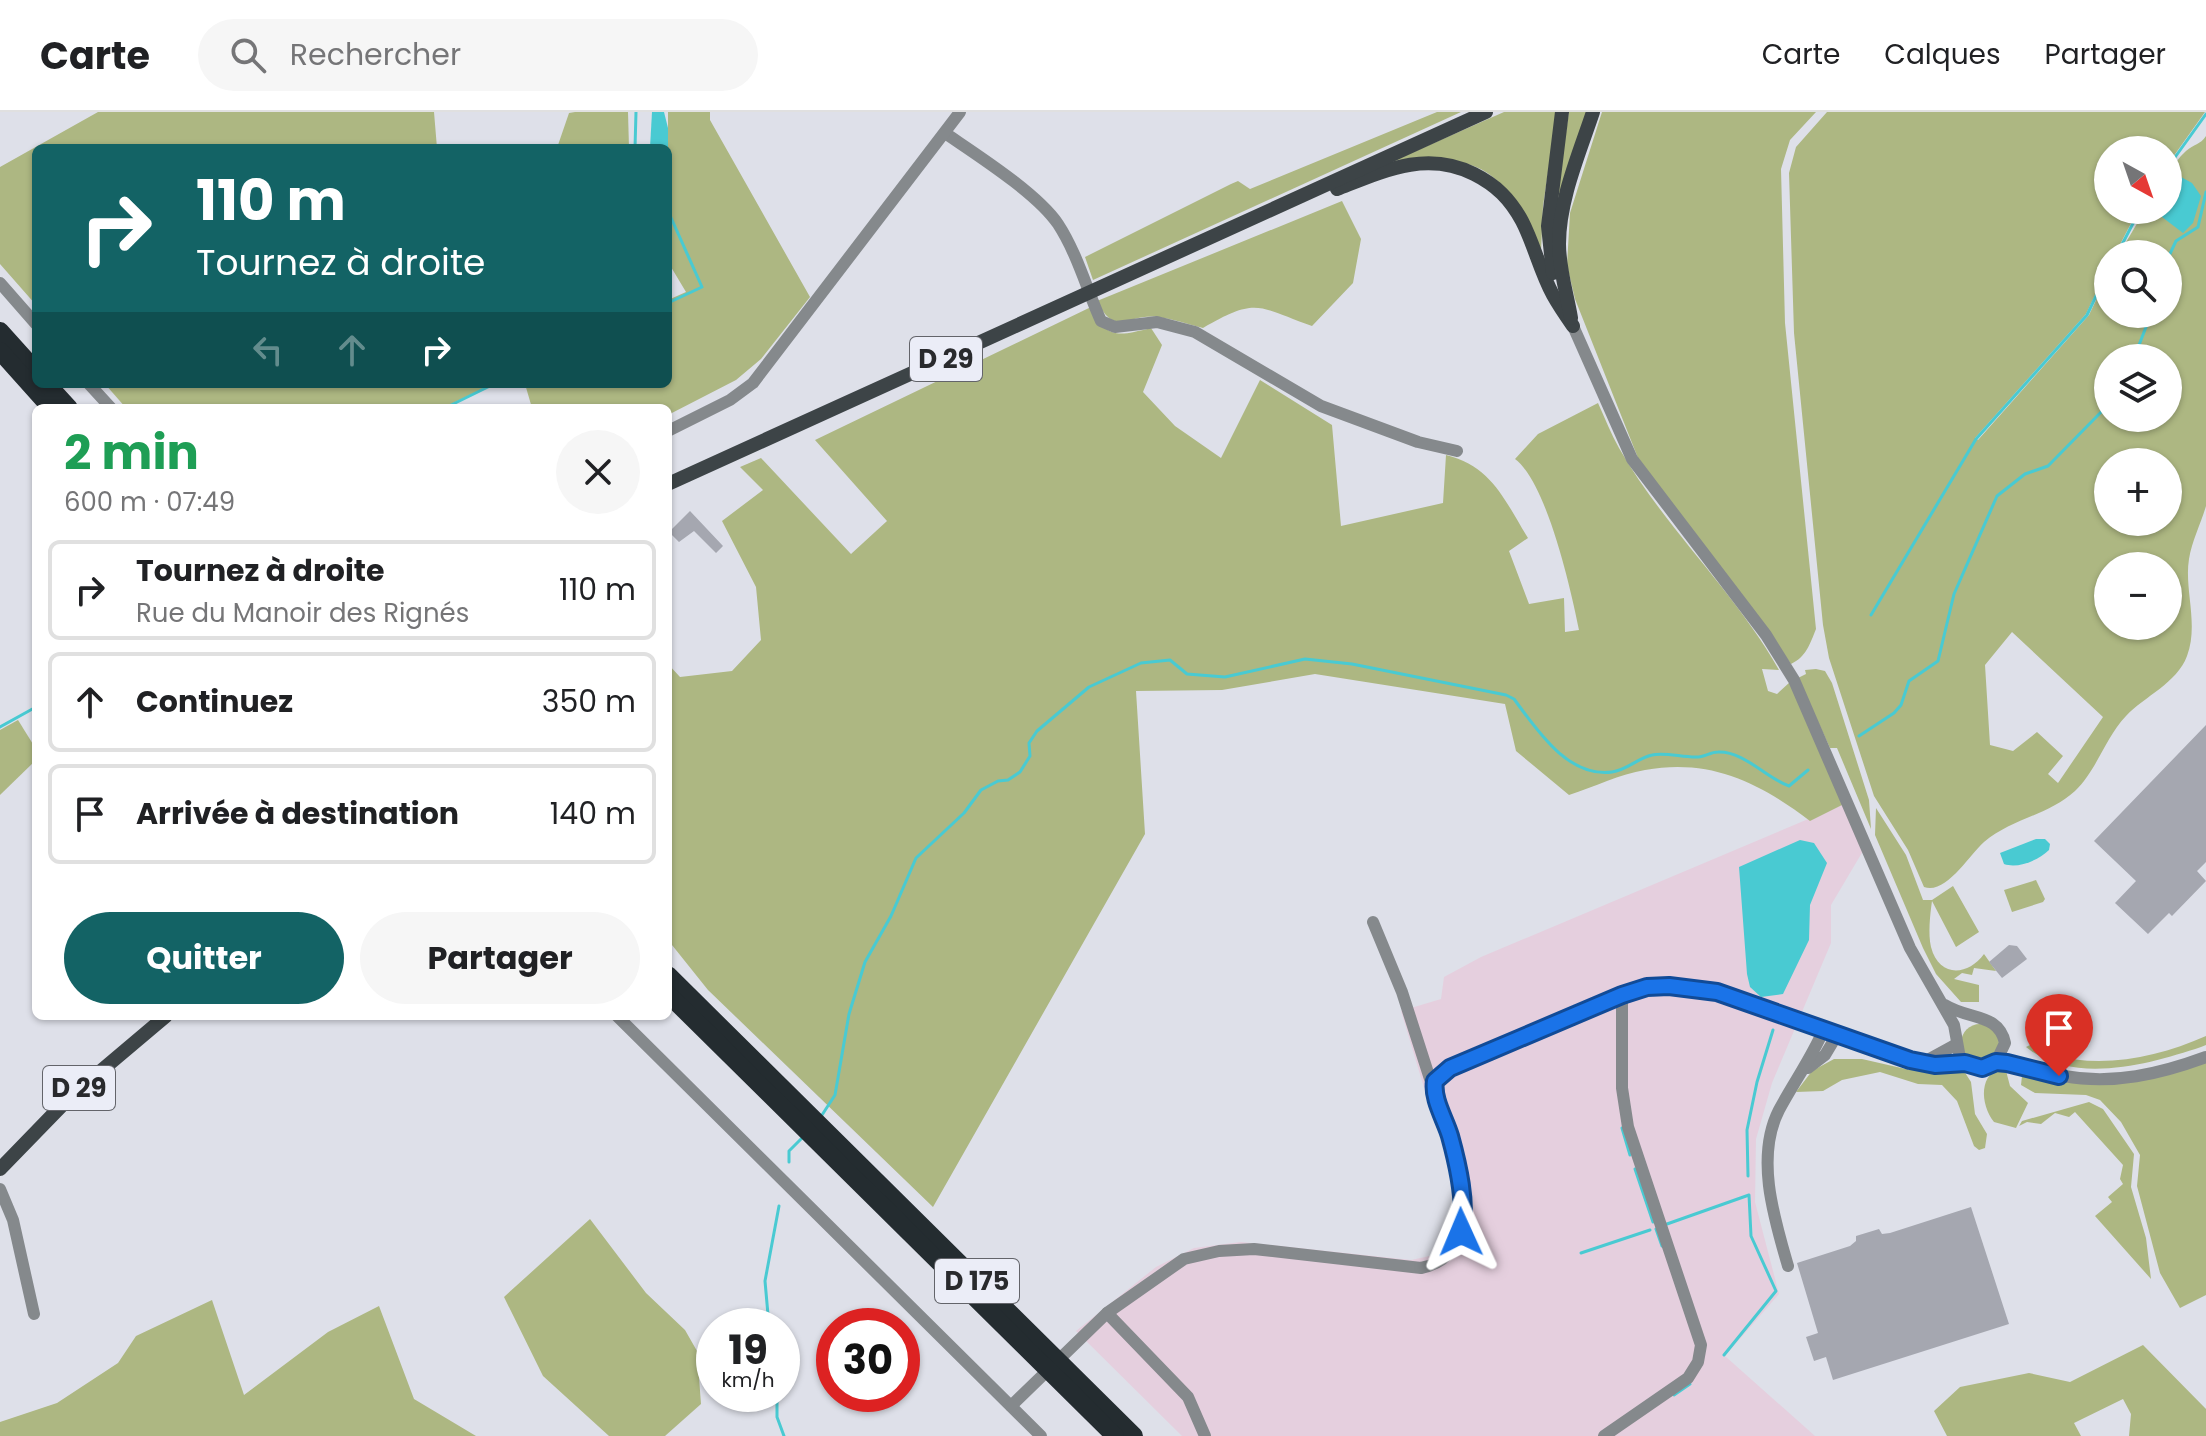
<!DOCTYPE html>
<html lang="fr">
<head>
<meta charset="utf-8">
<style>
	:root { --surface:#fff; --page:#f6f6f6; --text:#202124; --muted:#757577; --line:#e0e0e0; --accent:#136365 }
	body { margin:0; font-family:Poppins,sans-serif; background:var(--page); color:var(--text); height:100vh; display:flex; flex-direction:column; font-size:30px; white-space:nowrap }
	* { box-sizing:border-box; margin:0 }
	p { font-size:26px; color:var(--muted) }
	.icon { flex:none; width:44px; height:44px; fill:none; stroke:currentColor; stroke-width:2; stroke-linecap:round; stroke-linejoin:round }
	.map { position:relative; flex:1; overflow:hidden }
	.panel { position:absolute; left:32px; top:292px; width:640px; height:616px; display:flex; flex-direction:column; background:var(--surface); border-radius:12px; box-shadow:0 2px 6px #0004 }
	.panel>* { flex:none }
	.hud { position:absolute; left:32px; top:32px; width:640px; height:244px; border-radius:12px; box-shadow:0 2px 6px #0004; background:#136365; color:#fff; overflow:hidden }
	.needle { width:52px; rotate:140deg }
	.buttons { position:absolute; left:2094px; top:24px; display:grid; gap:16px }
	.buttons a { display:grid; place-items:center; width:88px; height:88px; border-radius:50%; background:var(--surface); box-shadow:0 2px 6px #0004; font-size:40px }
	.speed { position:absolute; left:696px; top:1196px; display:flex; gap:16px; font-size:40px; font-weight:700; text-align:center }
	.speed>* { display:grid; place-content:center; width:104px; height:104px; border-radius:50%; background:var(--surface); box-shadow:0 2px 6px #0004; line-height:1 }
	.speed small { font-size:20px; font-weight:400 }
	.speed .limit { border:12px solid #d22; background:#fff; color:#111 }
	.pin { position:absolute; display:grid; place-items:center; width:68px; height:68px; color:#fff; margin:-82px -34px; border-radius:50% 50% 50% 0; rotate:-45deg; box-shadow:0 0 8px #0007 }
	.pin .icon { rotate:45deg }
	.me { position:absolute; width:88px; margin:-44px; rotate:359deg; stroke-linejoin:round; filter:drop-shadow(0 0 6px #0008) }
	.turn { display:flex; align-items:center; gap:28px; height:168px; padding:0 32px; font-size:36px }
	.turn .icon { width:104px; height:104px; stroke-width:2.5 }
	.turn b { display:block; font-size:56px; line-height:68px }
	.lanes { display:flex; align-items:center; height:76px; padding:0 32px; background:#0003; justify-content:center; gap:40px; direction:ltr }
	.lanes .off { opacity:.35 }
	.round { display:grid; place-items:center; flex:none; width:84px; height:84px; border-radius:42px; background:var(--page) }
	.head { display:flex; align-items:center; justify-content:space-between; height:136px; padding:0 32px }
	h1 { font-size:48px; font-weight:700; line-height:60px; color:#1e9e55 }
	.cta { display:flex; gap:16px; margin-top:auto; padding:16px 32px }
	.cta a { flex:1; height:92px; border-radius:48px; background:var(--accent); color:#fff; font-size:32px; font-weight:700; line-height:92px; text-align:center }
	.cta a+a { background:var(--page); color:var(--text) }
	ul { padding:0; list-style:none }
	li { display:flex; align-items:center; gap:24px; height:100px; margin:0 16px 12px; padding:0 16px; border:4px solid var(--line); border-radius:12px }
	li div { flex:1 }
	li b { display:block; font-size:30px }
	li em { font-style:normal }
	header { display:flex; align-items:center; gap:48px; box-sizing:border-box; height:112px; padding:0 40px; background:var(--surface); border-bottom:2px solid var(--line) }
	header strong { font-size:38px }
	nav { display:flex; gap:44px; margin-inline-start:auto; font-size:28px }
	.search { width:560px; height:72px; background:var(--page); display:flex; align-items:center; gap:20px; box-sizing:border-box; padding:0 28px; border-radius:44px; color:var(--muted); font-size:30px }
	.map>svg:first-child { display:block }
	.industrial { fill:#e5cfde }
	.green { fill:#adb782; fill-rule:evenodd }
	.water { fill:#49cad2 }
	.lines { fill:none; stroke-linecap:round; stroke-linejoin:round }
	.stream { stroke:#49cad2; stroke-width:3 }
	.building { fill:#a5a7b0 }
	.minor { stroke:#85898c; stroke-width:12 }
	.major { stroke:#3d4447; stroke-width:14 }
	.highway { stroke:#242c30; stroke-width:18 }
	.route-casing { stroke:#114b97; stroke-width:20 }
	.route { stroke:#1a73e8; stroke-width:14 }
	.labels { text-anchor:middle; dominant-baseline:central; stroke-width:7; stroke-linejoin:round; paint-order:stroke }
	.shield { fill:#ebedf7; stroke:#63646a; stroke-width:2 }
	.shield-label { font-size:26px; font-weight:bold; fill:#292a2d }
</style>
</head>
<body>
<header>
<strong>Carte</strong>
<div class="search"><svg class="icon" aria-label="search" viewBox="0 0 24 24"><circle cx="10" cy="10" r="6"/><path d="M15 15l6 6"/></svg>Rechercher</div>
<nav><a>Carte</a><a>Calques</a><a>Partager</a></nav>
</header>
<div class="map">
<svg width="2206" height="1324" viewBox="0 0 2206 1324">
	<rect width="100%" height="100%" fill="#dee0e9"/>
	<path class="industrial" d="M1844 692 1863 739 1831 793V831L1772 971 1756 1027 1755 1090 1779 1182 1725 1244 1815 1324H1182L1076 1219 1156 1155 1194 1136 1241 1130 1411 1148 1439 1142 1452 1121 1456 1075 1445 1026 1425 979 1401 899 1441 887 1444 865 1481 845Z"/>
	<g class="green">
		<path d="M98 0H434L437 36H36V193L0 152V55Z"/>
		<path d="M575 0H628L629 36H557L569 1Z"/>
		<path d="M668 0H710V8L810 185 761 247 736 268 668 303V296H532L525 272H668V188L686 180 668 150Z"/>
		<path d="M1437 0H1461L1093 168 1085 145 1231 72 1238 69 1250 77Z"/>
		<path d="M1504 0H1557L1543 94 1541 140C1504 59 1485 41 1393 49Z"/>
		<path d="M1569 0H1588L1555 94Z"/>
		<path d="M1602 0H1816L1790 28 1781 57 1785 211 1816 517C1810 532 1806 545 1791 552L1638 346 1575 187 1567 153 1570 101Z"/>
		<path d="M1827 0H2205L2168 52V38H2108V98H2138L2115 142H2108V156L2086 202 1975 326 1978 328 2089 203 2108 163V202H2168V142H2119L2145 98H2168C2168 75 2167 56 2186 39 2194 32 2200 33 2206 24V394C2201 411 2192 429 2189 447 2184 477 2199 512 2187 544 2177 571 2145 584 2126 604 2105 626 2097 658 2075 679 2049 703 2011 707 1984 730 1969 743 1946 783 1924 775L1908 738 1874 684 1829 546 1823 513 1794 221 1789 61 1796 35ZM2108 246H2168V306H2108ZM2108 350H2168V410H2108ZM2108 454H2168V514H2108ZM2012 520 2103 605 2058 671 2048 662 2063 644 2037 620 2013 639 1990 633 1985 553Z"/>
		<path d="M1342 89 1361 127 1353 171 1312 214C1256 194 1257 185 1203 216 1188 212 1173 207 1158 205 1129 201 1115 226 1097 189Z"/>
		<path d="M1091 195C1107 228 1118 224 1151 216L1162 233 1143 280 1175 314 1221 346 1260 268 1332 313 1341 414 1443 391 1446 343C1492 354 1505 389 1528 426L1509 439 1529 492 1564 486 1565 520 1579 518C1571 478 1547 371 1515 347L1538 322 1598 291C1605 306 1611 322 1619 336 1664 415 1734 478 1779 558L1762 557 1768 579 1777 582 1790 570 1844 692 1810 709C1760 671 1711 646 1645 658 1620 662 1594 675 1569 683L1516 639 1505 592 1315 562 1222 578 1136 579 1145 722 933 1095 708 878 668 828V552L680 565 732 559 761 528 756 475 722 409 763 378 740 355 761 346 851 442 887 409 815 328Z"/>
		<path d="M105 272H492L443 296H126Z"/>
		<path d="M1816 557 1825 559 1832 571 1869 688 1871 717 1837 636H1830L1798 566 1806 562 1805 558Z"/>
		<path d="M18 608 36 637V648L0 683V618Z"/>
		<path d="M1876 696 1906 743 1923 788H1932L1953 774 1979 820 1956 835 1932 789C1930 803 1928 822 1931 835 1939 866 1968 864 1984 842L1996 859 1974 856 1972 863 1962 861 1954 867 1979 873V890H1961L1936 862 1923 836 1875 723Z"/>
		<path d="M2036 768 2045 787 2043 790 2012 800 2004 778Z"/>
		<circle cx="1980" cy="931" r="19"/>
		<path d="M2206 924V933L2201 935C2150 952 2073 974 2026 935L2042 927 2052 943C2104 957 2158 945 2206 924Z"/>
		<path d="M1834 947H1862L1910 958 1962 956 1971 970 1975 1002 1987 1022 1985 1036 1979 1038 1974 1034 1957 989 1942 973 1918 972 1880 960 1842 968 1823 979 1796 980 1812 959Z"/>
		<path d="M2206 950V1183L2180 1196 2160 1161 2137 1074 2140 1043 2121 1010 2100 988 2086 983 2035 981 2021 973 2022 964 2015 956 2066 969Z"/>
		<path d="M2005 955 2010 974 2028 991 2016 1016 1994 1010C1980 992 1978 960 2005 955Z"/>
		<path d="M2089 990 2103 997 2134 1042 2131 1075 2146 1126 2151 1167 2095 1104 2112 1090 2108 1085 2123 1072 2120 1067 2123 1053 2075 1000 2069 1005 2055 1001 2041 1012 2027 1010 2019 1014 2022 1009Z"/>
		<path d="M590 1107 646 1181 685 1218 697 1239 701 1292 665 1324H609L543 1264 504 1185Z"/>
		<path d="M212 1188 244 1283 328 1220 379 1194 414 1287 476 1324H0V1310L57 1291 118 1251 136 1224Z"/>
		<path d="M2143 1233 2206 1297V1324H2129L2131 1302 2123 1287 2074 1311 2081 1324H1947L1934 1299 1960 1275 2029 1261 2070 1270Z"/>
	</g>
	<g class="water">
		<path d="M652 0H664L668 16V36H650Z"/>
		<path d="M2181 65 2192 71 2201 84 2193 111 2183 121 2162 105 2160 98H2168V71Z"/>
		<path d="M2036 727H2045L2050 732 2049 738C2039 748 2018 757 2004 752L2000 741Z"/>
		<path d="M1800 728 1814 731 1827 751 1810 793 1809 828 1783 882 1761 885 1750 875 1747 862 1739 755Z"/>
	</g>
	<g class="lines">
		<g class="stream">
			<path d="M635 36 636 0"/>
			<path d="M2168 55 2206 2"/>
			<path d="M668 99 702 175 668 191"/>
			<path d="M2117 142 2140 98"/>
			<path d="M2168 146 2176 129 2198 115 2206 80"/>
			<path d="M2134 246 2146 215 2147 202"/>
			<path d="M445 296 494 272"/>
			<path d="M1871 503 1976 327 2087 203 2108 159"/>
			<path d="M0 615 36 595"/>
			<path d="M1859 624 1894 601 1901 593 1909 569 1938 549 1954 482 1997 384 2025 362 2048 354 2108 293"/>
			<path d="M822 1003 835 983 849 902 865 850 891 804 916 746 964 701 981 678 998 669 1008 668 1020 660 1030 644 1029 631 1037 619 1089 575 1141 551 1170 548 1187 562 1225 565 1305 547 1352 552 1506 583 1514 587C1537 618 1568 666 1612 660 1627 658 1638 646 1652 643 1664 640 1681 645 1695 645 1703 646 1710 640 1718 640 1744 639 1766 666 1789 674L1808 658"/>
			<path d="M1622 1016 1630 1043"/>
			<path d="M789 1050V1039L804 1024"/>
			<path d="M1635 1057 1653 1110"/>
			<path d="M1748 1064 1747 1018 1757 970 1773 918"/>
			<path d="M1667 1112 1749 1083 1751 1124 1776 1179 1724 1243"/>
			<path d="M1656 1117 1662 1134"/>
			<path d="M1581 1141 1650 1118"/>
			<path d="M769 1214 765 1169 779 1094"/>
			<path d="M777 1282V1305L784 1324"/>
			<path d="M1674 1283 1690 1272"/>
		</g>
	</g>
	<g class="building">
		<path d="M690 399 723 434 716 441 694 419 679 430 669 420Z"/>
		<path d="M2206 613V750L2197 759 2206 769 2172 804 2169 801 2148 822 2115 791 2136 769 2094 729Z"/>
		<path d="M2009 833 2017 834 2027 847 2002 866 1989 850Z"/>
		<path d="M1971 1095 2009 1212 1833 1268 1826 1245 1814 1249 1806 1225 1818 1221 1797 1151 1850 1134 1856 1129V1124L1879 1117 1882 1122 1890 1121Z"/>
	</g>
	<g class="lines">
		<g class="minor">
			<path d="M945 21C977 43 1037 81 1058 112 1077 141 1087 178 1101 209L1115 215 1157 210 1195 220 1321 294 1418 330 1457 339"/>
			<path d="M0 171 36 212"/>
			<path d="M1573 214 1632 347 1766 523 1794 568 1910 836 1954 913 1960 946C1971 957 1983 958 1996 950L2005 931C1999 901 1969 908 1945 893"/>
			<path d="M89 272 111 296"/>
			<path d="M668 319 730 288 753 271 960 0"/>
			<path d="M617 904 1041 1324"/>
			<path d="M1924 950 1955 933"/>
			<path d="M1996 950C2020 953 2040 960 2064 964 2113 973 2160 962 2206 945"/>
			<path d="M1808 956 1825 943 1837 923"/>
			<path d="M1435 969 1450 956 1622 883 1647 875 1683 874 1717 880 1901 946 1935 953 1965 951"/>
			<path d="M0 1077 13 1108 34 1202"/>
			<path d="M1788 1154C1774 1106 1755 1045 1779 998 1794 970 1811 947 1824 917"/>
			<path d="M1107 1201 1188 1285 1205 1324"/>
			<path d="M1011 1294 1107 1201 1184 1147 1219 1139 1254 1137 1421 1156C1481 1144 1463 1064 1450 1022 1444 1006 1432 986 1435 969L1430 967 1402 880 1373 810"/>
			<path d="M1604 1324 1688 1266 1698 1250 1701 1233 1628 1015 1622 976V883"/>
		</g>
		<g class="major">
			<path d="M1337 77C1383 59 1426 38 1474 62 1496 73 1510 87 1522 109 1534 132 1540 159 1553 183 1559 194 1566 204 1573 214"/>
			<path d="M1553 161 1548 114 1562 0"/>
			<path d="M1571 206C1567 182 1559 157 1559 132 1559 88 1579 42 1593 0"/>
			<path d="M668 372 1486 0"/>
			<path d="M0 1057 70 985 166 904"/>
		</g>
		<g class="highway">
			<path d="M0 219 36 259"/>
			<path d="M0 239 51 296"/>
			<path d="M47 272 69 296"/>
			<path d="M668 863 1134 1324"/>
			<path d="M668 882 1115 1324"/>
		</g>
	</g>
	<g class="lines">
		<defs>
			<path id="route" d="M1461 1120C1467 1091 1458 1053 1450 1024 1445 1007 1432 987 1435 969L1450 956 1622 883 1647 875 1669 874 1717 880 1910 948 1935 953 1965 951 1982 956 1996 950 2007 951 2059 964"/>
		</defs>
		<use href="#route" class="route-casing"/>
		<use href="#route" class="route"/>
	</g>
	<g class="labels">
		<g class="shield">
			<rect x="910" y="225" width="72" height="44" rx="6"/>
			<rect x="43" y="954" width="72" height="44" rx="6"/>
			<rect x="935" y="1147" width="84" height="44" rx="6"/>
		</g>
		<g class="shield-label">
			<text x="946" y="247">D 29</text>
			<text x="79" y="976">D 29</text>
			<text x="977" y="1169">D 175</text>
		</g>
	</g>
</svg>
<div class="buttons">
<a><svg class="needle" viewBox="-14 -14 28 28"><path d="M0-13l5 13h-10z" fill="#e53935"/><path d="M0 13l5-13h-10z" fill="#757577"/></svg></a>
<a><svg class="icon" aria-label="search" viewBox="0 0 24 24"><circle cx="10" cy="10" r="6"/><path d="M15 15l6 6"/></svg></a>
<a><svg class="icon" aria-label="layers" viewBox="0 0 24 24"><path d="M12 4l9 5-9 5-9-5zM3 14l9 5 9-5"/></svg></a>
<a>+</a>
<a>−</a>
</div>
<div class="speed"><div>19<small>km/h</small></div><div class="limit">30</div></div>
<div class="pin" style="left:2059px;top:964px;background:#d93025"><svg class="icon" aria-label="arrive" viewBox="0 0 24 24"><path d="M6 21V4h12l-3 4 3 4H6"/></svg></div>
<svg class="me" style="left:1461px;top:1120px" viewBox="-20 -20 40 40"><path d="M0-17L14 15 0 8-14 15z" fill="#1a73e8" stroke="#fff" stroke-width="4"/></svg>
<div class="hud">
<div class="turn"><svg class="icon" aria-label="right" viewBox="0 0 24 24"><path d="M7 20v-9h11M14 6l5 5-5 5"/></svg><div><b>110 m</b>Tournez à droite</div></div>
<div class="lanes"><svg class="icon off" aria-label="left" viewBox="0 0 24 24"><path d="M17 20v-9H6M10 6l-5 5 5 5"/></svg><svg class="icon off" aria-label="ahead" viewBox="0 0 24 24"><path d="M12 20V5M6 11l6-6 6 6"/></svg><svg class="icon" aria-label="right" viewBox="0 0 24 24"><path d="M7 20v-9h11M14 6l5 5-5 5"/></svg></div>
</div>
<section class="panel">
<div class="head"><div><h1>2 min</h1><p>600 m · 07:49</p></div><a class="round"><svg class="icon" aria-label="close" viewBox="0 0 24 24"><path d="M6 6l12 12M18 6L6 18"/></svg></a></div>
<ul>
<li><svg class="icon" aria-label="right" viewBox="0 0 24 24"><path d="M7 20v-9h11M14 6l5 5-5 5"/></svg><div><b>Tournez à droite</b><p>Rue du Manoir des Rignés</p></div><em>110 m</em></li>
<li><svg class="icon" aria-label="ahead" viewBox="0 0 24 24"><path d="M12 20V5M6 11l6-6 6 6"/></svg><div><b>Continuez</b></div><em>350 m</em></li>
<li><svg class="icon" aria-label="arrive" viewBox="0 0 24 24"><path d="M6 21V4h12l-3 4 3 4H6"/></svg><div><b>Arrivée à destination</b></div><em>140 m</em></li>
</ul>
<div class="cta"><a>Quitter</a><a>Partager</a></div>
</section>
</div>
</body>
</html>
